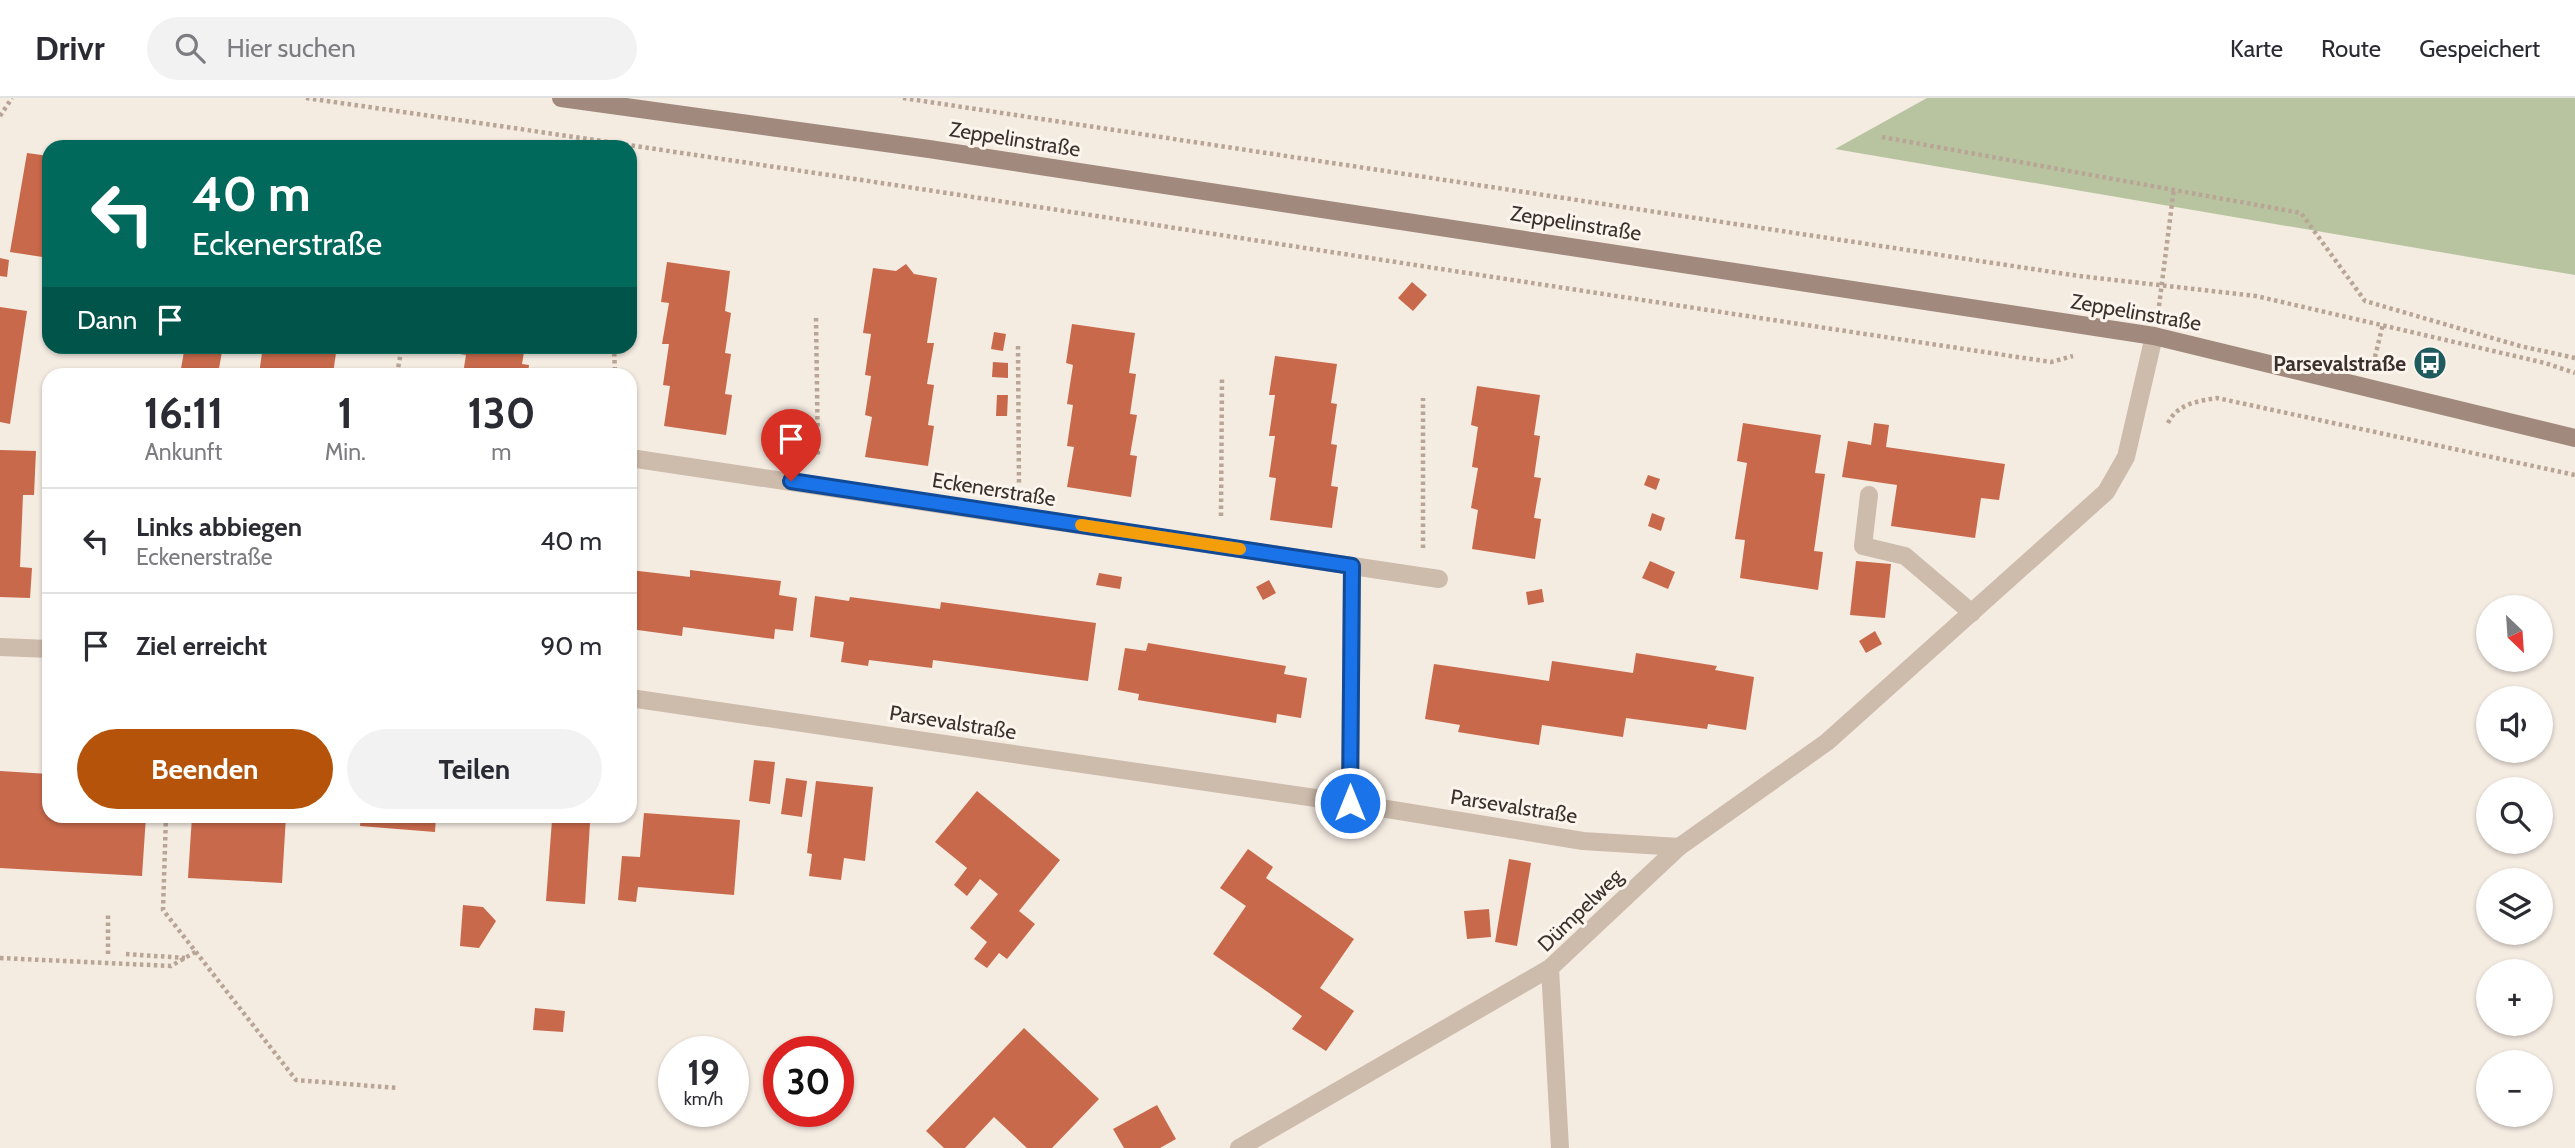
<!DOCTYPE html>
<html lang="de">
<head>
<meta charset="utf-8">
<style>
	:root { --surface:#fff; --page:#f2f2f3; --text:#2b2b33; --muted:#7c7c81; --line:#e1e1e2; --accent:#b45309 }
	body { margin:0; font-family:Cabin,sans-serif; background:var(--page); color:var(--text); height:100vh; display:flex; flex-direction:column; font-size:26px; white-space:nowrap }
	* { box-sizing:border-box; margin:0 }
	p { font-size:23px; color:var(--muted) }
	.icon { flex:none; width:38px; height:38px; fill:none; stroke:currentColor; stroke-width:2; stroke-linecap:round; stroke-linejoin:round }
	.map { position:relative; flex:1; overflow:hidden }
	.drawer { position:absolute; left:42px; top:270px; width:595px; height:455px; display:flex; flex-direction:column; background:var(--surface); border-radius:21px; box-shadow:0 2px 5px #0004 }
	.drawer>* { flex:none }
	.banner { position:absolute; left:42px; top:42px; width:595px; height:214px; border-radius:21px; box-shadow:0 2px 5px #0004; background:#00695c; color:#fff; overflow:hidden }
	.needle { width:46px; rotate:155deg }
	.fabs { position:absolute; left:2476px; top:497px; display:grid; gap:14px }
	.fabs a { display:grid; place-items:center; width:77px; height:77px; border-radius:50%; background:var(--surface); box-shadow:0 2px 5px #0004; font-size:35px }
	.speed { position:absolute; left:658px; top:938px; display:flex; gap:14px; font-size:35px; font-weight:700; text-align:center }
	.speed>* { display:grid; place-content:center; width:91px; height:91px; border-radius:50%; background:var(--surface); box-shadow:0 2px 5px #0004; line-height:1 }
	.speed small { font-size:18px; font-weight:400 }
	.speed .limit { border:10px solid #d22; background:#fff; color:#111 }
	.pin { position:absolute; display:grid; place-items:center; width:60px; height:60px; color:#fff; margin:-72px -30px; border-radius:50% 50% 50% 0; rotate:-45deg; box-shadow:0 0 7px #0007 }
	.pin .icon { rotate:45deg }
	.me { position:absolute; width:77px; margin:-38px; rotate:0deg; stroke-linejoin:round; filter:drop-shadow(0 0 5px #0008) }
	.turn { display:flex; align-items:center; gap:24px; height:147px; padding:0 35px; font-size:32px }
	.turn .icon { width:91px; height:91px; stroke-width:2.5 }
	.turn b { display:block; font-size:49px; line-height:60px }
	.then { display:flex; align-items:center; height:66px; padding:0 35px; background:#0003; gap:14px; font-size:26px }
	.eta { display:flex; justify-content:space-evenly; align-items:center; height:119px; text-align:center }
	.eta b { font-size:42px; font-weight:800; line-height:49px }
	.button { display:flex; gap:14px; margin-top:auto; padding:14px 35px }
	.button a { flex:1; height:80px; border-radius:42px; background:var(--accent); color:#fff; font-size:28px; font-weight:800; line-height:80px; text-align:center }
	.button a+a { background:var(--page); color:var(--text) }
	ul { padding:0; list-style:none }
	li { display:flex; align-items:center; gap:21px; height:105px; padding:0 35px; border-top:2px solid var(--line) }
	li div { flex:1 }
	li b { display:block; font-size:26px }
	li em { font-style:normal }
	header { display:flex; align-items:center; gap:42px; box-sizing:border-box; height:98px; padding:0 35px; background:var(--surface); border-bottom:2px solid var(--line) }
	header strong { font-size:33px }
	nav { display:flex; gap:38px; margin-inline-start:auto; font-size:24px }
	.search { width:490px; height:63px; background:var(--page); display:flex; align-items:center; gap:18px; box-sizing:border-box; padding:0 24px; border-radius:38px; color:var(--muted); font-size:26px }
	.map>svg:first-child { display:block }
	.green { fill:#b8c4a0 }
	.building { fill:#c8694b }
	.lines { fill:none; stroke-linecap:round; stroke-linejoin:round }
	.path { stroke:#b9a596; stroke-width:4.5; stroke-dasharray:3.5 3.5; stroke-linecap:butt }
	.lane { stroke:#cdbbac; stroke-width:18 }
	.street { stroke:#cdbbac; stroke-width:18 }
	.secondary { stroke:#a18a7d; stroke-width:18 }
	.route-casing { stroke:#114b97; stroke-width:18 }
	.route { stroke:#1a73e8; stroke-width:12 }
	.slow { stroke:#f59e0b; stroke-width:12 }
	.labels { text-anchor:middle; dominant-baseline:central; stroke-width:6; stroke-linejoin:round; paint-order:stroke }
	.street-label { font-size:21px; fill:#3b302b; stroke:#fbf5ee }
	.poi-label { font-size:21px; font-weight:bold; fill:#3b302b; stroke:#fbf5ee; text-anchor:end }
</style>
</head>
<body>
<header>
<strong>Drivr</strong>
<div class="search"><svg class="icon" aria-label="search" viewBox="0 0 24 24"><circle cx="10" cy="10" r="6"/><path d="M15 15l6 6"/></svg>Hier suchen</div>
<nav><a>Karte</a><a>Route</a><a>Gespeichert</a></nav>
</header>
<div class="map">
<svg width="2575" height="1050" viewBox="0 0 2575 1050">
	<rect width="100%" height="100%" fill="#f4ebe1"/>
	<path class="green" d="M1927 0H2575V177L1835 51Z"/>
	<g class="building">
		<path d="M27 55 49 58V160L10 154Z"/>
		<path d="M0 160 9 162 7 179 0 178Z"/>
		<path d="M667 164 730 173 725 213 731 215 725 255 731 256 725 296 732 297 726 337 664 328 670 288 663 287 669 246H662L669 205 661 204Z"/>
		<path d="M906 166 914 176 937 180 927 245H934L927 286 934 287 928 327 934 328 928 368 865 359 872 319 865 317 871 278 865 277 871 236 863 235 873 170 896 173Z"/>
		<path d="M1412 184 1427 197 1413 213 1398 200Z"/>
		<path d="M0 209 27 213 10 326 0 324Z"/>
		<path d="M1072 226 1135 235 1129 275 1136 276 1130 316 1137 317 1130 357 1137 358 1131 399 1067 389 1074 349 1067 348 1073 307 1067 306 1073 267 1066 265Z"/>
		<path d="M994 234 1006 236 1003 253 991 251Z"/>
		<path d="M185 248H223L218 276H180Z"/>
		<path d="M263 248H337L333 276H259Z"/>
		<path d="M461 248H525L522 266 529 267 528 276H463L466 257 460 256Z"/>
		<path d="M1275 258 1337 266 1331 305 1337 306 1331 346 1337 347 1331 388 1338 389 1332 430 1270 422 1276 380 1269 379 1275 338H1269L1275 297H1269Z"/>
		<path d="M993 264 1008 265V280L992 279Z"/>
		<path d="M1477 288 1540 297 1534 337 1540 338 1534 379 1541 380 1534 420 1541 421 1535 461 1472 451 1478 412 1471 410 1478 370 1472 369 1478 329 1471 327Z"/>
		<path d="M997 297H1008L1007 318H996Z"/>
		<path d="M1743 325 1821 337 1815 375 1825 376 1814 453 1823 454 1818 492 1740 480 1745 442 1735 441 1747 365 1737 363Z"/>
		<path d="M1874 325 1889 327 1886 349 2005 366 1999 402 1981 400 1975 440 1891 428 1897 387 1842 379 1848 343 1871 347Z"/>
		<path d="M0 352 36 353 34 397H23L20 469 32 470 30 500 0 499Z"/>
		<path d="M1648 377 1660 381 1656 392 1644 387Z"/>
		<path d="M1652 415 1665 420 1661 433 1648 428Z"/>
		<path d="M1650 463 1675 474 1668 491 1642 480Z"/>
		<path d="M1856 463 1891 466 1885 520 1850 517Z"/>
		<path d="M630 472 690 479V472L781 483 779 497 797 500 793 533 775 531 774 541 683 529 682 538 630 531Z"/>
		<path d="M1099 475 1122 479 1120 491 1096 487Z"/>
		<path d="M1269 482 1276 495 1263 502 1256 489Z"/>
		<path d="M1542 491 1544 504 1528 507 1526 494Z"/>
		<path d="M815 498 849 503 850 499 940 511 941 504 1096 525 1088 583 933 562 932 570 869 562 868 568 841 564 844 544 810 539Z"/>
		<path d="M1875 533 1882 546 1866 555 1859 543Z"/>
		<path d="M1148 545 1286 568 1284 576 1307 580 1301 620 1277 616 1276 625 1138 602 1139 596 1118 592 1125 550 1146 553Z"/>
		<path d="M1636 555 1717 568 1715 572 1754 579 1746 632 1708 626 1707 631 1626 620 1623 639 1542 627 1539 647 1458 634 1460 627 1425 621 1434 566 1549 583 1552 563 1633 575Z"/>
		<path d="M754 662 775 664 770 706 749 703Z"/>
		<path d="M0 673 49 676V718H146L142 778 0 770Z"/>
		<path d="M786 680 807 683 802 719 781 716Z"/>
		<path d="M816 683 873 689 865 763 844 760 841 782 809 778 812 756 807 755Z"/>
		<path d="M977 693 1060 762 1019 813 1035 826 1007 861 999 855 987 870 974 861 987 844 970 830 998 796 980 781 967 798 954 787 967 770 935 744Z"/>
		<path d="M644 715 740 722 734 797 638 789 636 804 618 802 622 758 640 759Z"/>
		<path d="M192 718H286L282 785 188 780Z"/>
		<path d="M361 718H436L435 734 360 728Z"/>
		<path d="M552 722 590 725 585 806 546 803Z"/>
		<path d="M1248 751 1273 769 1266 780 1354 841 1320 890 1354 913 1326 953 1292 931 1302 918 1213 856 1246 808 1220 790Z"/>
		<path d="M1509 761 1531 765 1517 848 1495 844Z"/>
		<path d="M463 807 483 809 496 823 479 850 460 848Z"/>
		<path d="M1489 811 1491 839 1467 841 1464 813Z"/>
		<path d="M535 910 565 913 563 934 533 932Z"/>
		<path d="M1024 930 1099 1001 1052 1050H1027L994 1019 965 1050H944L926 1033Z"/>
		<path d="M1157 1007 1176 1041 1160 1050H1124L1113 1031Z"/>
	</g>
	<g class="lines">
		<g class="path">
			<path d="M306 0C888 83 1469 177 2051 264L2073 258"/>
			<path d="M903 0 2079 178 2256 198 2545 265 2575 275"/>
			<path d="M0 18 12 0"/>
			<path d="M1882 39 2301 115 2365 203 2520 248 2575 260"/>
			<path d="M2159 208 2174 90"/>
			<path d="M816 220 818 359"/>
			<path d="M614 248 615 276"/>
			<path d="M1018 248 1019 387"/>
			<path d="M2375 259 2383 226"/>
			<path d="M397 276 402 248"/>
			<path d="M2168 325C2177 306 2198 303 2217 300L2575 377"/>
			<path d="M1221 418 1222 279"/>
			<path d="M1423 450V300"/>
			<path d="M166 718 163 812 296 982 397 990"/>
			<path d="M108 856V814"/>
			<path d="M126 856 185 860"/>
			<path d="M0 860 171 868 197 853"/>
		</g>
		<g class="lane">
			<path d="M1869 397 1863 448 1905 458 1972 515"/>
			<path d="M1550 870 1560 1050"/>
			<path d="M1239 1050 1550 870 1679 749"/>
		</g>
		<g class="street">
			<path d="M630 360 1439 481"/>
			<path d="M0 549 49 551"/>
			<path d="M630 600 1350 705 1583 743 1679 749 1827 644 2106 394 2126 359 2154 238"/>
			<path d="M1350 705 1352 468"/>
		</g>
		<path class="secondary" d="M561 0 929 51 2154 238 2575 340"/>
	</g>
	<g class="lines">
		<defs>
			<path id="route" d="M791 383 1352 468 1350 705"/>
		</defs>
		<use href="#route" class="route-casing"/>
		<use href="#route" class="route"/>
		<path class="slow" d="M1081 427 1240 451"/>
	</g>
	<defs>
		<symbol id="bus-disc" viewBox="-11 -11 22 22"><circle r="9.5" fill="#1f5a5e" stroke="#fbf5ee"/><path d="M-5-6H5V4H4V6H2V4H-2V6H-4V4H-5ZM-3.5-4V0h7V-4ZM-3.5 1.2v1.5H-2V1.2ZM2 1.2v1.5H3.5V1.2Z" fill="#fff"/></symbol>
	</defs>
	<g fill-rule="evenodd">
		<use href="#bus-disc" x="2411" y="246" width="38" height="38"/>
	</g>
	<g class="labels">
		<g class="street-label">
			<text transform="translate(1015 41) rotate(9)">Zeppelinstraße</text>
			<text transform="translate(1576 125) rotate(9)">Zeppelinstraße</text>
			<text transform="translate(2136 214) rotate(10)">Zeppelinstraße</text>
			<text transform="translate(994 391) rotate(9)">Eckenerstraße</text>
			<text transform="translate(953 624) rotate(9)">Parsevalstraße</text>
			<text transform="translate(1514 708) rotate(9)">Parsevalstraße</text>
			<text transform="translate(1580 812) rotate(-44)">Dümpelweg</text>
		</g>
		<g class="poi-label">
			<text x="2406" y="265">Parsevalstraße</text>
		</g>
	</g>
</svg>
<div class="fabs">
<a><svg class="needle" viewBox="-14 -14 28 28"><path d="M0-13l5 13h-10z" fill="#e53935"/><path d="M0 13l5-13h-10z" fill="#7c7c81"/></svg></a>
<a><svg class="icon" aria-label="sound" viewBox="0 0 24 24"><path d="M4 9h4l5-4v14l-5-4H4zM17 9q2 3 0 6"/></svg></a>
<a><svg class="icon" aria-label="search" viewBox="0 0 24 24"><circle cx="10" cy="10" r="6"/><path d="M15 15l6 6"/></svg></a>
<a><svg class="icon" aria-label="layers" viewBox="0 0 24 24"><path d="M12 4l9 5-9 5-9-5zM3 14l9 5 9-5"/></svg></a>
<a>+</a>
<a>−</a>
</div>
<div class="speed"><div>19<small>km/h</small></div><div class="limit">30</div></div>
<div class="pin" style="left:791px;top:383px;background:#d93025"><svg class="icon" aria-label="arrive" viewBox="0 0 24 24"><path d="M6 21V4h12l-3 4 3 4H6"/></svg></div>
<svg class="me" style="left:1350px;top:705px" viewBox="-20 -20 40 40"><circle r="17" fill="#1a73e8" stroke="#fff" stroke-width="3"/><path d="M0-11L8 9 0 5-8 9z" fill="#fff"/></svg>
<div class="banner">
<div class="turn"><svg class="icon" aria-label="left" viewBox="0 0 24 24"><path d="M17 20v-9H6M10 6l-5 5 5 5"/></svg><div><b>40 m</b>Eckenerstraße</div></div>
<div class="then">Dann<svg class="icon" aria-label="arrive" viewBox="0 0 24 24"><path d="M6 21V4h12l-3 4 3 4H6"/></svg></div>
</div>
<section class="drawer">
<div class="eta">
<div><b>16:11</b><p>Ankunft</p></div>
<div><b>1</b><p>Min.</p></div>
<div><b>130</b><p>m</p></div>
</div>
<ul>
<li><svg class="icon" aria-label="left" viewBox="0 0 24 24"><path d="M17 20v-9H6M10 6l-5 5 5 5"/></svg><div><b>Links abbiegen</b><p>Eckenerstraße</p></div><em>40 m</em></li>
<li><svg class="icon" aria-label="arrive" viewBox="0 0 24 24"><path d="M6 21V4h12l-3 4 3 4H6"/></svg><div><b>Ziel erreicht</b></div><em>90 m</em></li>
</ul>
<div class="button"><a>Beenden</a><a>Teilen</a></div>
</section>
</div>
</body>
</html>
